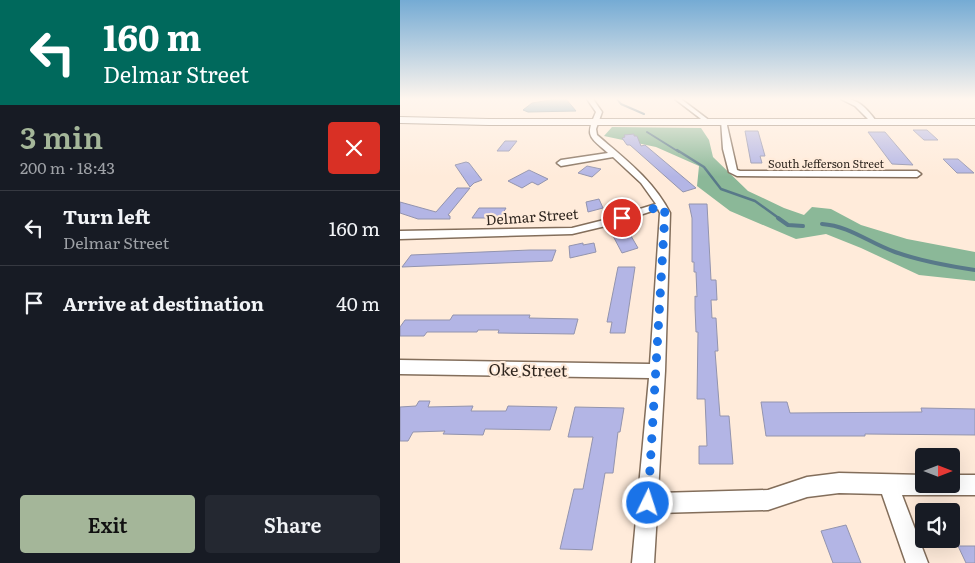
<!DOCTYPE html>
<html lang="en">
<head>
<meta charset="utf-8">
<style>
	:root { --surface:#171b24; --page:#242831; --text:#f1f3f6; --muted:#9ea1a6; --line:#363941; --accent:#a4b699 }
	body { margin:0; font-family:Literata,serif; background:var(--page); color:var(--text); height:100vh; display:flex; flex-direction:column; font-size:19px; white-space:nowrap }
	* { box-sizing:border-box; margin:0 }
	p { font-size:16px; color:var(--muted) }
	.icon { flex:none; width:28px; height:28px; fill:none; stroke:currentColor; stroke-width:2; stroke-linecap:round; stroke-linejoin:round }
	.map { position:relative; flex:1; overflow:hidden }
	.panel { display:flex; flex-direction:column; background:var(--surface); width:400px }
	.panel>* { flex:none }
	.guide { background:#00695c; color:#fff; overflow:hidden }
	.needle { width:32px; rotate:90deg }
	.fabs { position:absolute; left:515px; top:448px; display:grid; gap:10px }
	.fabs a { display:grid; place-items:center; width:45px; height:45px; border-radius:5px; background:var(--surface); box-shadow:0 5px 20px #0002; font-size:25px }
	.pin { position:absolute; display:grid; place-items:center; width:42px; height:42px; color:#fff; margin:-21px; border:2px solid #fff; border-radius:50%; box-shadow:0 1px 5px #0007 }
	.me { position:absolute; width:55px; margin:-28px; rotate:4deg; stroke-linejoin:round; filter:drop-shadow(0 0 4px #0008) }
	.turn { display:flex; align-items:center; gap:18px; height:105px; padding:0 20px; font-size:22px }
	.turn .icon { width:65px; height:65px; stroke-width:2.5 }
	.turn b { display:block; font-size:35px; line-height:42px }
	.round { display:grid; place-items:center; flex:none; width:52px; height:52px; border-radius:5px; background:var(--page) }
	.head { display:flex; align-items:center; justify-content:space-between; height:85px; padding:0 20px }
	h1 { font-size:30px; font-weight:600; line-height:38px; color:var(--accent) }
	.button { display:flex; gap:10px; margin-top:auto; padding:10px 20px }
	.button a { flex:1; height:58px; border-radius:5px; background:var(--accent); color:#111; font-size:20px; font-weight:600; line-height:58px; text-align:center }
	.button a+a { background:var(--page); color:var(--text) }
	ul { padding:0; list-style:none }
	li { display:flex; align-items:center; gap:15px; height:75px; padding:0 20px; border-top:1px solid var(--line) }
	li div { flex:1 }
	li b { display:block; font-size:19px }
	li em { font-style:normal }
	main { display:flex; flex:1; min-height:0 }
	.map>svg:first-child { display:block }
	.forest { fill:#8bb898 }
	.water { fill:#699db7; stroke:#587989 }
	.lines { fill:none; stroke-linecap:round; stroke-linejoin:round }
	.stream-far2 { stroke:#587989; stroke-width:2 }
	.stream-far1 { stroke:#587989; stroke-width:2.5 }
	.stream { stroke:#587989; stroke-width:4 }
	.building { fill:#b3b5e5; stroke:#9394ae }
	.street-casing { stroke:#836e5b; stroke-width:3 }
	.primary-casing { stroke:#836e5b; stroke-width:2 }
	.street { fill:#fff; fill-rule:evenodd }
	.primary { fill:#fff; fill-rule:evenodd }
	.route { stroke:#1a73e8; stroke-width:9; stroke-dasharray:0 16.2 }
	.labels { text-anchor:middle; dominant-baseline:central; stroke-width:4.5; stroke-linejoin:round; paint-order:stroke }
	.far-street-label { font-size:11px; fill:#2f261f; stroke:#ffebda }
	.street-label { font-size:14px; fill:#2f261f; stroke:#ffebda }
	.near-street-label { font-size:16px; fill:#2f261f; stroke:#ffebda }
</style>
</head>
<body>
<main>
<section class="panel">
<div class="guide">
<div class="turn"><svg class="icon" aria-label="left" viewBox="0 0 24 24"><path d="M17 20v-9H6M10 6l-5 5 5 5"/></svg><div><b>160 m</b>Delmar Street</div></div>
</div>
<div class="head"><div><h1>3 min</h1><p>200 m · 18:43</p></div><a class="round" style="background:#d93025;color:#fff"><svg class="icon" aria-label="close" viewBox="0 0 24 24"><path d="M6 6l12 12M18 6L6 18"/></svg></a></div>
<ul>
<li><svg class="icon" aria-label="left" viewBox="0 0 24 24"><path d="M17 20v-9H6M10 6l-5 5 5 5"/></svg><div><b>Turn left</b><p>Delmar Street</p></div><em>160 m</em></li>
<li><svg class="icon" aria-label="arrive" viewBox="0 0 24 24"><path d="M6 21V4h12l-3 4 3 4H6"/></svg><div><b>Arrive at destination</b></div><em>40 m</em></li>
</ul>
<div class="button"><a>Exit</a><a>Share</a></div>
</section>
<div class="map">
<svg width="575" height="563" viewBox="0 0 575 563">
	<rect width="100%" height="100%" fill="#ffebda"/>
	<path class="forest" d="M212 127 301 128 309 140 313 157 348 191 384 208 404 215 412 207 431 209 461 225 507 239 575 252V281L519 275 461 248 426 234 396 239 330 211 297 186 299 166 256 147 204 136Z"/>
	<path class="water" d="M156 99H166L176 111 128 112 123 110 132 103Z"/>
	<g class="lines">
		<g class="stream-far2">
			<path d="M217 99 221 104 244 114"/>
			<path d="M247 132 279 152"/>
		</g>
		<path class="stream-far1" d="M277 150 304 167 321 189 355 201 380 219"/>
		<g class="stream">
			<path d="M378 218 388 225 403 226"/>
			<path d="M422 224C450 226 469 243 495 252 520 261 548 266 575 270"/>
		</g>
	</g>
	<g class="building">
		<path d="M513 130H527L538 140H524Z"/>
		<path d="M345 131H358L365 156H360L362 163H351Z"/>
		<path d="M468 132H485L513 165 492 164Z"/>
		<path d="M234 134V136H237L241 146 245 145 296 188 283 192 230 145H227L222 138 225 137 224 135Z"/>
		<path d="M105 141H117L109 151H97Z"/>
		<path d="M543 159H558L574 173H557Z"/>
		<path d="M66 162 69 163 82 180 74 183 70 187 55 165Z"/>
		<path d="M187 166 201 169 192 177 178 173Z"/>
		<path d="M129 170 148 179 138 185 132 182 122 188 108 181Z"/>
		<path d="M57 188H70L48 215 50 216V219H18L0 213V202L36 212Z"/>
		<path d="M199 199 203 208 188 212 186 202Z"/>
		<path d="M289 204H307L311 280H316L317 300H311L312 318H316L318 351H315L320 416H329L333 464H299V446H307L305 399H297L298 332H296L295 308V296L297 297 296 272H294V262H292V218Z"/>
		<path d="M79 208H106L100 218H72Z"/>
		<path d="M227 229 238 248 222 253 212 234Z"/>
		<path d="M183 243V245L194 243 196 252 170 258 169 246Z"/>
		<path d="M130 250H156L152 261 2 267 11 255Z"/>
		<path d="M218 267H235L225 333H210L212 322H207Z"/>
		<path d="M53 315H130L129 318 178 319 174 334 98 333 99 330H78L77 332H27L24 336H0V327L5 320H50Z"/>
		<path d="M19 401H30L28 407 73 406 71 411H106L108 406 157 407 150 430 85 429 83 435 43 434 45 431 13 432 8 441H0V407L16 406Z"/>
		<path d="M361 402H387L390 413 522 412 521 408 575 409V435L465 434V436H366Z"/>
		<path d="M175 407 224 408 220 432H218L213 473H205L192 550 160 549 174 489H183L193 437H168Z"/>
		<path d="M446 525 461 563H433L421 531Z"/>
		<path d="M558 546H575V563H566Z"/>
	</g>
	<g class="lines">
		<defs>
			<g id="street">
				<path d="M187 99H193L202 112 196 129 197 135C225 159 254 181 270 213L265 371 258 493 368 490 407 477 439 473 524 475V484H551V475H575V495H502L528 563H506L482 494 439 493 407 497 368 510 257 513 254 563H232L249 378 0 374V360L250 364 260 213 258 209 210 225 172 234 0 239V231L172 228 204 220 256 204 241 183 213 157 161 166 157 163 161 160 208 153C189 136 185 137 196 112Z"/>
				<path d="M275 99H281L310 121 305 122Z"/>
				<path d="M441 99C457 97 467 109 476 121L471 122 455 106Z"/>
				<path d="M321 120 326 121 337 170 340 171H517L521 174 517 177 337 176 329 172 323 149Z"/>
			</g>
			<path id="primary" d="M0 117 89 119H575V125H89L0 123Z"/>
		</defs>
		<use href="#street" class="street-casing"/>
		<use href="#primary" class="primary-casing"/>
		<use href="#street" class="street"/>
		<use href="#primary" class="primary"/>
	</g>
	<linearGradient id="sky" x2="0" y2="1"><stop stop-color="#75abd4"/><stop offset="0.56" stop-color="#fff6ee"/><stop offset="1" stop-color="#fff6ee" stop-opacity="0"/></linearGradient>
	<rect width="575" height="177" fill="url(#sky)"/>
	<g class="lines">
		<path class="route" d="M222 218 262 206 265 213 248 503"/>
	</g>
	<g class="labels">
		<g class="far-street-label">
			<text x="426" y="163">South Jefferson Street</text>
		</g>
		<g class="street-label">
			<text transform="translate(132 216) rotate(-4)">Delmar Street</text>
		</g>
		<g class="near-street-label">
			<text transform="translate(128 369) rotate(1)">Oke Street</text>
		</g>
	</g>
</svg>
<div class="fabs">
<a><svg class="needle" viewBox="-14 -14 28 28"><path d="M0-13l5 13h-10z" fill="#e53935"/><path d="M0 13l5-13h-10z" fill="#9ea1a6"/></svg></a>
<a><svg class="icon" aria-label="sound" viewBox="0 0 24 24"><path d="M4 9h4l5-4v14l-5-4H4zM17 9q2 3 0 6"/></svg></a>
</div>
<div class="pin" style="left:222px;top:218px;background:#d93025"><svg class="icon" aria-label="arrive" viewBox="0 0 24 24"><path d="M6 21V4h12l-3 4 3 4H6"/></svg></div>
<svg class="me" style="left:248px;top:503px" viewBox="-20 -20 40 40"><circle r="17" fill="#1a73e8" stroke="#fff" stroke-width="3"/><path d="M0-11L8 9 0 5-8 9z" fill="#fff"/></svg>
</div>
</main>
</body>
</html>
